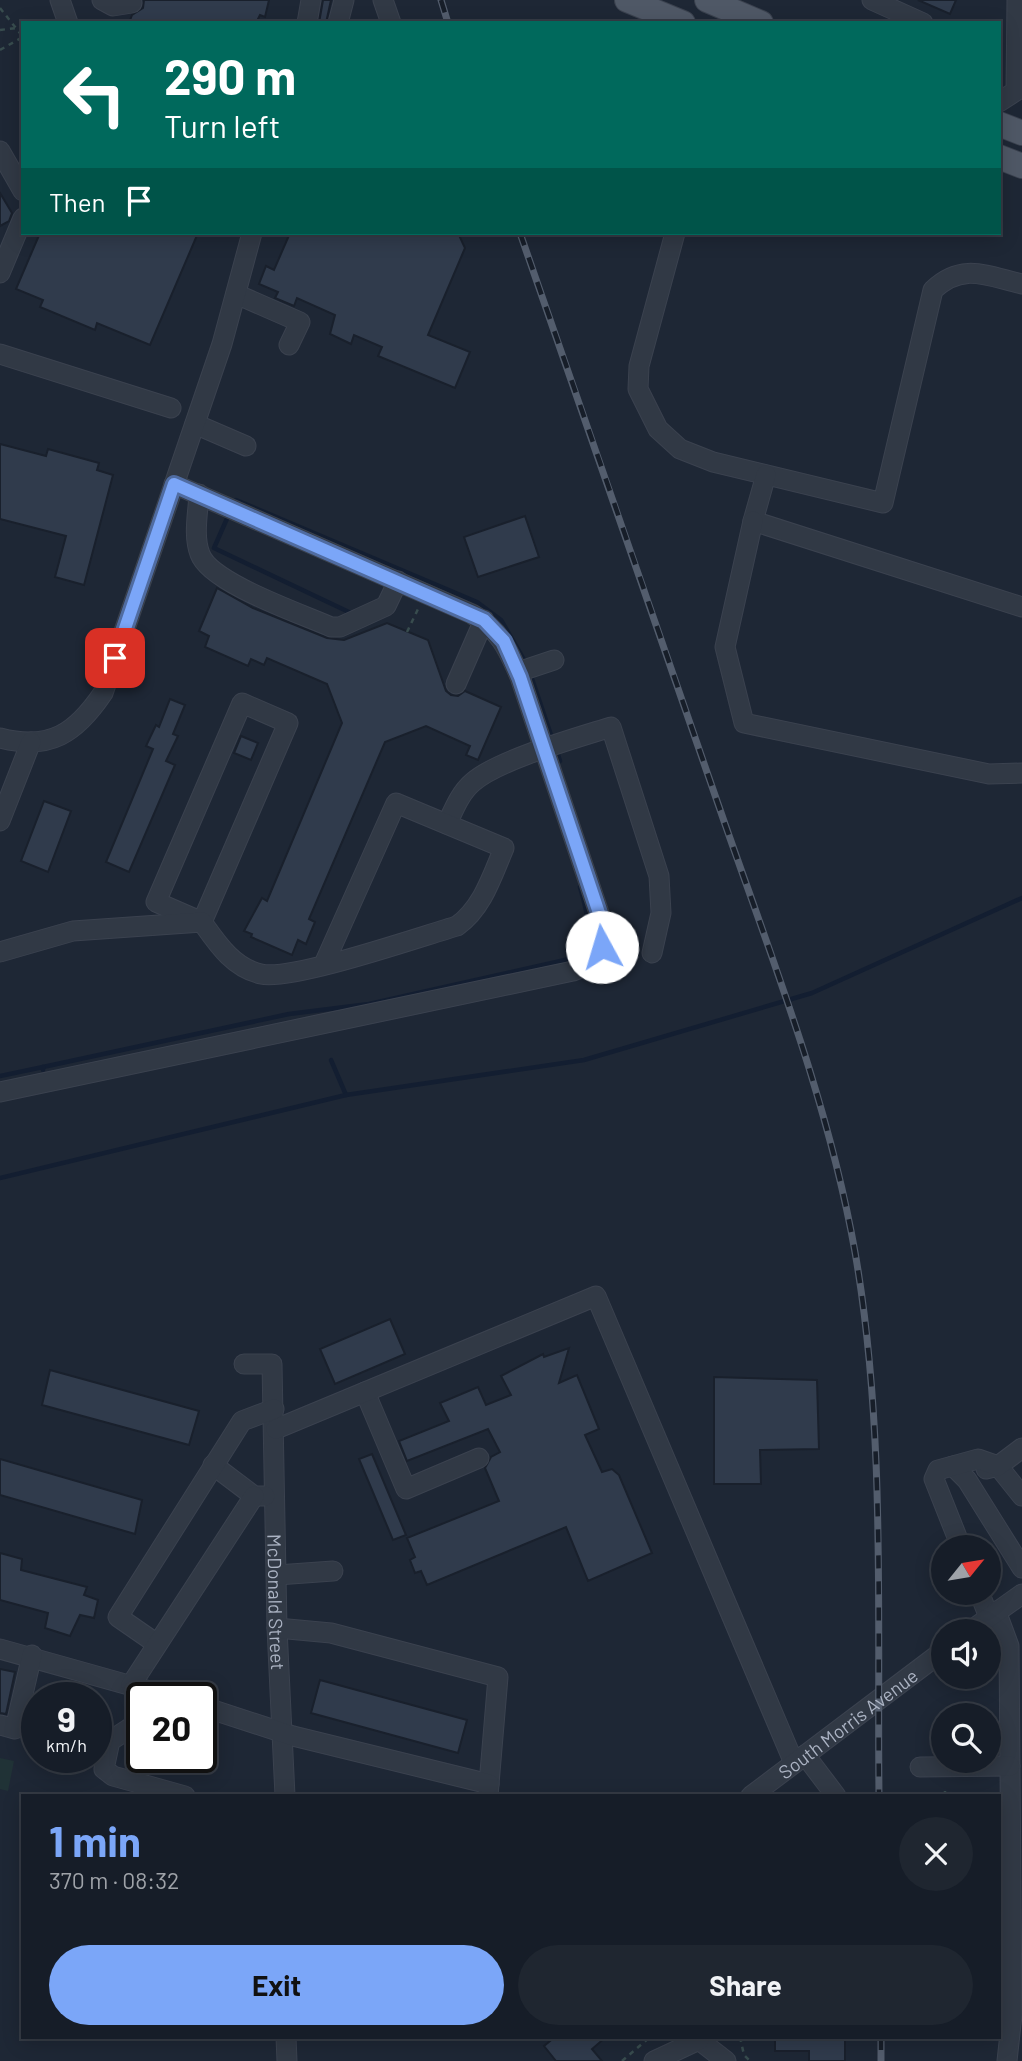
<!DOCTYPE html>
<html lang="en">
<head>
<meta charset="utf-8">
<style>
	:root { --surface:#161d28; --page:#1f2630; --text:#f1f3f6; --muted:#9ea2a8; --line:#353b45; --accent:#7ba6f8 }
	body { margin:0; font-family:Barlow,sans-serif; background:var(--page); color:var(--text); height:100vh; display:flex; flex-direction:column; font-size:26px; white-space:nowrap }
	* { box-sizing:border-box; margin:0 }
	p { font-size:23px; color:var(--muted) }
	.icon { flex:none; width:38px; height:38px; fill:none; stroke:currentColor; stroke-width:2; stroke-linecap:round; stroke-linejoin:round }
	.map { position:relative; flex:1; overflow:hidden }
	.details { position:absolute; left:21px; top:1794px; width:980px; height:245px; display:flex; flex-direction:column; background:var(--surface); border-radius:0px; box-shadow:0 4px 18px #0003,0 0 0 2px var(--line) }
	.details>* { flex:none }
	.hud { position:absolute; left:21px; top:21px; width:980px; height:214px; border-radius:0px; box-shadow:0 4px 18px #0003,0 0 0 2px var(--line); background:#00695c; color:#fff; overflow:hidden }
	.needle { width:46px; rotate:60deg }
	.controls { position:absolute; left:931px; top:1535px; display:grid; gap:14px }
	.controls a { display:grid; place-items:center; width:70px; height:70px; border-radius:50%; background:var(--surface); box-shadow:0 4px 18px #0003,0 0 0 2px var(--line); font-size:35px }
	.speed { position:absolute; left:21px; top:1682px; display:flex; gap:14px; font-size:35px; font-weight:700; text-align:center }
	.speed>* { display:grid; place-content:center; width:91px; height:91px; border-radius:50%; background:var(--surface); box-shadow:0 4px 18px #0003,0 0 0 2px var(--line); line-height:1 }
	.speed small { font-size:18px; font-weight:400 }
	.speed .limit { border:4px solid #111; border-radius:10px; background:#fff; color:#111 }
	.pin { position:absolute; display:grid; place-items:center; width:60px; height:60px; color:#fff; margin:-30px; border-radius:14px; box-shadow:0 4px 10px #0006 }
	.me { position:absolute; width:77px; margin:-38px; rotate:354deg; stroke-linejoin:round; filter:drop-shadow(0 0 5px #0008) }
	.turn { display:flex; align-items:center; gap:24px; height:147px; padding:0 28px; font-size:32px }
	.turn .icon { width:91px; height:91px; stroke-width:2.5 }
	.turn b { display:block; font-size:49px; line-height:60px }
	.then { display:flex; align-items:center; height:66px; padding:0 28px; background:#0003; gap:14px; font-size:26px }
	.round { display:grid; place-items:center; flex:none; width:74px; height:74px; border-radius:37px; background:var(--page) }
	.summary { display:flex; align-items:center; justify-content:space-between; height:119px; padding:0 28px }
	h1 { font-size:42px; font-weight:700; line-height:52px; color:var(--accent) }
	.action { display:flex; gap:14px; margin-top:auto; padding:14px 28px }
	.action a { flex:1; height:80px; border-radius:42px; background:var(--accent); color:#111; font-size:28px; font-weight:700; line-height:80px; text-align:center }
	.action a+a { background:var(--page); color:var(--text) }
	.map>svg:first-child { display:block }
	.green { fill:#203236 }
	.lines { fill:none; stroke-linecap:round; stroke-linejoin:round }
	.stream { stroke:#131e31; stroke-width:4.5 }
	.building { fill:#303b4c; stroke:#19202c; stroke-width:2 }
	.minor-casing { stroke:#3b424f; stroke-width:21 }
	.major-casing { stroke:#3b424f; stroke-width:26 }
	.path { stroke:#384c4e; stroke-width:2.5; stroke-dasharray:5 5; stroke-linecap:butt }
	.minor { stroke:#313945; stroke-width:19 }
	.major { stroke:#4f5866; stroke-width:24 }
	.rail-casing { stroke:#535d6d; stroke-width:7 }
	.rail { stroke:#171e29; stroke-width:4.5; stroke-dasharray:13; stroke-linecap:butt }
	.route-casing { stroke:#506ca1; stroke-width:18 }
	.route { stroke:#7ba6f8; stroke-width:12 }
	.labels { text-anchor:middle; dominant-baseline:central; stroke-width:7; stroke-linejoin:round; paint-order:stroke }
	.street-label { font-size:19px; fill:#abb3c3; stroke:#171e29 }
</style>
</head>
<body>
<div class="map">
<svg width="1022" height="2061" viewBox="0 0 1022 2061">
	<rect width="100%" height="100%" fill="#1e2735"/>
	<path class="green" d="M0 1758 14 1761 8 1791 0 1789Z"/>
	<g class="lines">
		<g class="stream">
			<path d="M234 503 236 500 477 602 501 620 527 665"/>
			<path d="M229 514 214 548 353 614"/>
			<path d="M530 673 553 741"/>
			<path d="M556 749 560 761"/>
			<path d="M331 1060 346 1095"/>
			<path d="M43 1067 289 1014 369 1004 565 960C597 946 588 915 580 887"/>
			<path d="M0 1076 43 1067V1070"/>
			<path d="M0 1178 346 1095 584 1060 812 993 1022 898"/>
		</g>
	</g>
	<g class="building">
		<path d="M144 0H269L265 17 260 15 256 23H129L132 15 143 8Z"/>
		<path d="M323 0H331L326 23H319Z"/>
		<path d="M918 0H956L950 14Z"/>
		<path d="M0 193 12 213 9 221 0 226Z"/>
		<path d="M40 233H198L150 345 97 323 95 330 40 307 43 300 16 289Z"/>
		<path d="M290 233H458L465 248 428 335 470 352 455 388 378 356 382 347 354 335 351 344 330 334 335 315 297 298 294 306 275 298 278 292 259 284 266 266 274 270Z"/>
		<path d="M0 444 46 456 48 449 99 463 97 470 113 475 84 585 55 577 66 536 0 519Z"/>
		<path d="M525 516 539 557 478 577 464 537Z"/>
		<path d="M217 588 253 608 327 638 344 640 387 623 428 640 446 691 451 695 458 696 465 691 501 707 478 760 466 755 470 746 426 726 385 742 309 919 315 922 306 944 298 940 292 955 251 937 252 934 244 931 262 898 267 901 342 723 327 684 267 658 264 665 251 659 248 666 205 647 209 636 199 631Z"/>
		<path d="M170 699 185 705 173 734 178 736 166 761 175 765 129 872 106 862 153 749 146 746 156 725 159 727Z"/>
		<path d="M241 736 258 743 251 760 234 753Z"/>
		<path d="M44 801 71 811 48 872 21 861Z"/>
		<path d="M390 1319 405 1354 335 1384 320 1349Z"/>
		<path d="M569 1348 559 1383 577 1375 599 1429 585 1435 602 1472 612 1469 619 1475 652 1553 588 1581 566 1527 427 1585 421 1571 415 1573 410 1560 415 1557 407 1538 499 1501 485 1468 491 1457 500 1452 488 1429 407 1461 399 1441 449 1421 440 1403 478 1387 486 1405 511 1395 501 1376 543 1354 544 1357Z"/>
		<path d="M50 1370 199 1411 189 1445 42 1405Z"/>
		<path d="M714 1377 817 1380 819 1449 760 1450 761 1484H714Z"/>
		<path d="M372 1454 406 1535 393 1540 359 1459Z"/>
		<path d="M0 1459 142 1500 135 1534 0 1495Z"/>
		<path d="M0 1553 22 1559 21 1570 87 1587 84 1595 98 1600 94 1618 80 1615 70 1636 45 1628 48 1613 0 1600Z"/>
		<path d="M0 1669 15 1672 6 1714 0 1713Z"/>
		<path d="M320 1680 467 1720 458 1753 311 1713Z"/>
		<path d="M555 2037H606L592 2049 602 2061H556L544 2046Z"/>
		<path d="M775 2037H845V2061H809V2051H775Z"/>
	</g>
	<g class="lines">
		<defs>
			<g id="minor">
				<path d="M60 0 68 23"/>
				<path d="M102 0 113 6 132 3"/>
				<path d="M383 0 391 23"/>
				<path d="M872 0 923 23"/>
				<path d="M307 23 311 0"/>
				<path d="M338 23 344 0"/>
				<path d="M999 102 1016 91 1017 0"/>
				<path d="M0 151 23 191"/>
				<path d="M675 233 639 366 638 389 658 429 680 449 713 462 883 503 933 290C962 262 987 276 1022 284"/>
				<path d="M0 273 23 218"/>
				<path d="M236 294 300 322 289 345"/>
				<path d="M0 354 171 408"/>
				<path d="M195 424 246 446"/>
				<path d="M766 475 753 521 1022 607"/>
				<path d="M199 494C198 513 193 536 200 554 210 583 302 614 331 627H340L386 606 398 581"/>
				<path d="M753 521 725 647 744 723 989 774 1022 773"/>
				<path d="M518 672 554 660"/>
				<path d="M456 684 484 620"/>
				<path d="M242 703 288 723 202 922 156 902Z"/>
				<path d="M0 738C50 751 76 733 103 693L222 344 252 233"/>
				<path d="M0 821 31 742"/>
				<path d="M447 824C454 809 460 793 473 782 498 760 576 738 611 727L659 876 661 913 652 953"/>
				<path d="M0 952 73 931 202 922C217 943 233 968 261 974 292 981 419 937 457 926 483 907 492 876 504 848L396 803 324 964"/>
				<path d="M0 1092 573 971C598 962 606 947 602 922L520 677C508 649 499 629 472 614L174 484"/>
				<path id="s1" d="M244 1364H272L277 1628 285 1796"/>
				<path d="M365 1392 406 1489 479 1458"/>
				<path d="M276 1429 596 1296 794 1763"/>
				<path d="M213 1465 254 1496H265"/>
				<path d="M953 1466 967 1480 1022 1568"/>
				<path d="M986 1469 998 1466 1022 1496"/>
				<path d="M961 1547 934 1479 938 1470 978 1459 998 1466 1022 1448"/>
				<path d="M277 1575 333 1571"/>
				<path d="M979 1592 989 1617"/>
				<path d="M996 1611 1009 1646 1012 2015 1007 2061"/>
				<path d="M277 1628 331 1633 498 1677 488 1796"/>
				<path d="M970 1631 1022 1594"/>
				<path d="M157 1644 118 1617 242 1421 274 1409"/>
				<path d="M0 1649 175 1698"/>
				<path d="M131 1685 254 1496"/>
				<path d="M201 1706 293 1736 489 1784"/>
				<path d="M142 1720 110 1741 104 1769 113 1776 185 1796"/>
				<path d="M0 1725 15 1729 32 1655"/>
				<path d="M805 1755 836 1796"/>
				<path d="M920 1767 1010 1766"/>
				<path id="s2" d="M751 1796 943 1651"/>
				<path d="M286 2037 287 2061"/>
				<path d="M699 2040 726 2061"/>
				<path d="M654 2061 699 2040"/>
			</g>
			<g id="major">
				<path d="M627 0 683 23"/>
				<path d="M707 0 761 23"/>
				<path d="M999 124 1022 133"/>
				<path d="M999 157 1022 166"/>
			</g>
		</defs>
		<use href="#minor" class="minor-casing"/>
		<use href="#major" class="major-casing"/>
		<g class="path">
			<path d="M0 8 23 37"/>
			<path d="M0 30 16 28"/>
			<path d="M0 50 21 38 23 40"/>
			<path d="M407 632 418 609"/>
			<path d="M945 1796V1788"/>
			<path d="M740 2037 744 2055 750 2061"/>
			<path d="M622 2061 650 2037"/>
		</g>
		<use href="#minor" class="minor"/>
		<use href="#major" class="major"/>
		<defs>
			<g id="rail">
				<path d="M441 0 448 23"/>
				<path d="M520 233C589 430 657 627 725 824 774 964 829 1105 855 1252 886 1430 877 1615 879 1796"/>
				<path d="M881 2037V2061"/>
			</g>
		</defs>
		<use href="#rail" class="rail-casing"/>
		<use href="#rail" class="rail"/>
	</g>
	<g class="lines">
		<defs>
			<path id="route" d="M115 658 174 484 484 620 504 641 520 677 602 922V947"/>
		</defs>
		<use href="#route" class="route-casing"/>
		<use href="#route" class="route"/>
	</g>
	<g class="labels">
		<g class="street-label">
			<text stroke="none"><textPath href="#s1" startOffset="266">McDonald Street</textPath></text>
			<text stroke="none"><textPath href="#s2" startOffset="121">South Morris Avenue</textPath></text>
		</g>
	</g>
</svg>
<div class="controls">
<a><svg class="needle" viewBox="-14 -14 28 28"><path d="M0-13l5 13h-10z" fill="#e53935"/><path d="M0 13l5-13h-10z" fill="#9ea2a8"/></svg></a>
<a><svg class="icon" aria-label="sound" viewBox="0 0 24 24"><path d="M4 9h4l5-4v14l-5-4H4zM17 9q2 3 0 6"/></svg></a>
<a><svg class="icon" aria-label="search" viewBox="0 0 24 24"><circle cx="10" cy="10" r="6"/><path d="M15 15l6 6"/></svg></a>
</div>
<div class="speed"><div>9<small>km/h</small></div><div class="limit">20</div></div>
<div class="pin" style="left:115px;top:658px;background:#d93025"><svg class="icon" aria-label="arrive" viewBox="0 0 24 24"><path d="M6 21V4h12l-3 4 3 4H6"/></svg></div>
<svg class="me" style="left:602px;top:947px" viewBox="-20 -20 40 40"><circle r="19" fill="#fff"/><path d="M0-13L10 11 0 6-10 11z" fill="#7ba6f8"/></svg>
<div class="hud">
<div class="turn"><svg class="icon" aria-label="left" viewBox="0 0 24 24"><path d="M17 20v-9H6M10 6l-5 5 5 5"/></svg><div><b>290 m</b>Turn left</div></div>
<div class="then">Then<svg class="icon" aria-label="arrive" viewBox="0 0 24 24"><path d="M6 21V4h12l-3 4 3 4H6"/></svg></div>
</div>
<section class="details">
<div class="summary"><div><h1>1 min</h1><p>370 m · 08:32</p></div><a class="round"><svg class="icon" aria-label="close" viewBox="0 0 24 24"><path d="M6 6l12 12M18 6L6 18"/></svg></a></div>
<div class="action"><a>Exit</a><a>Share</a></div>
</section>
</div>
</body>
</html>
